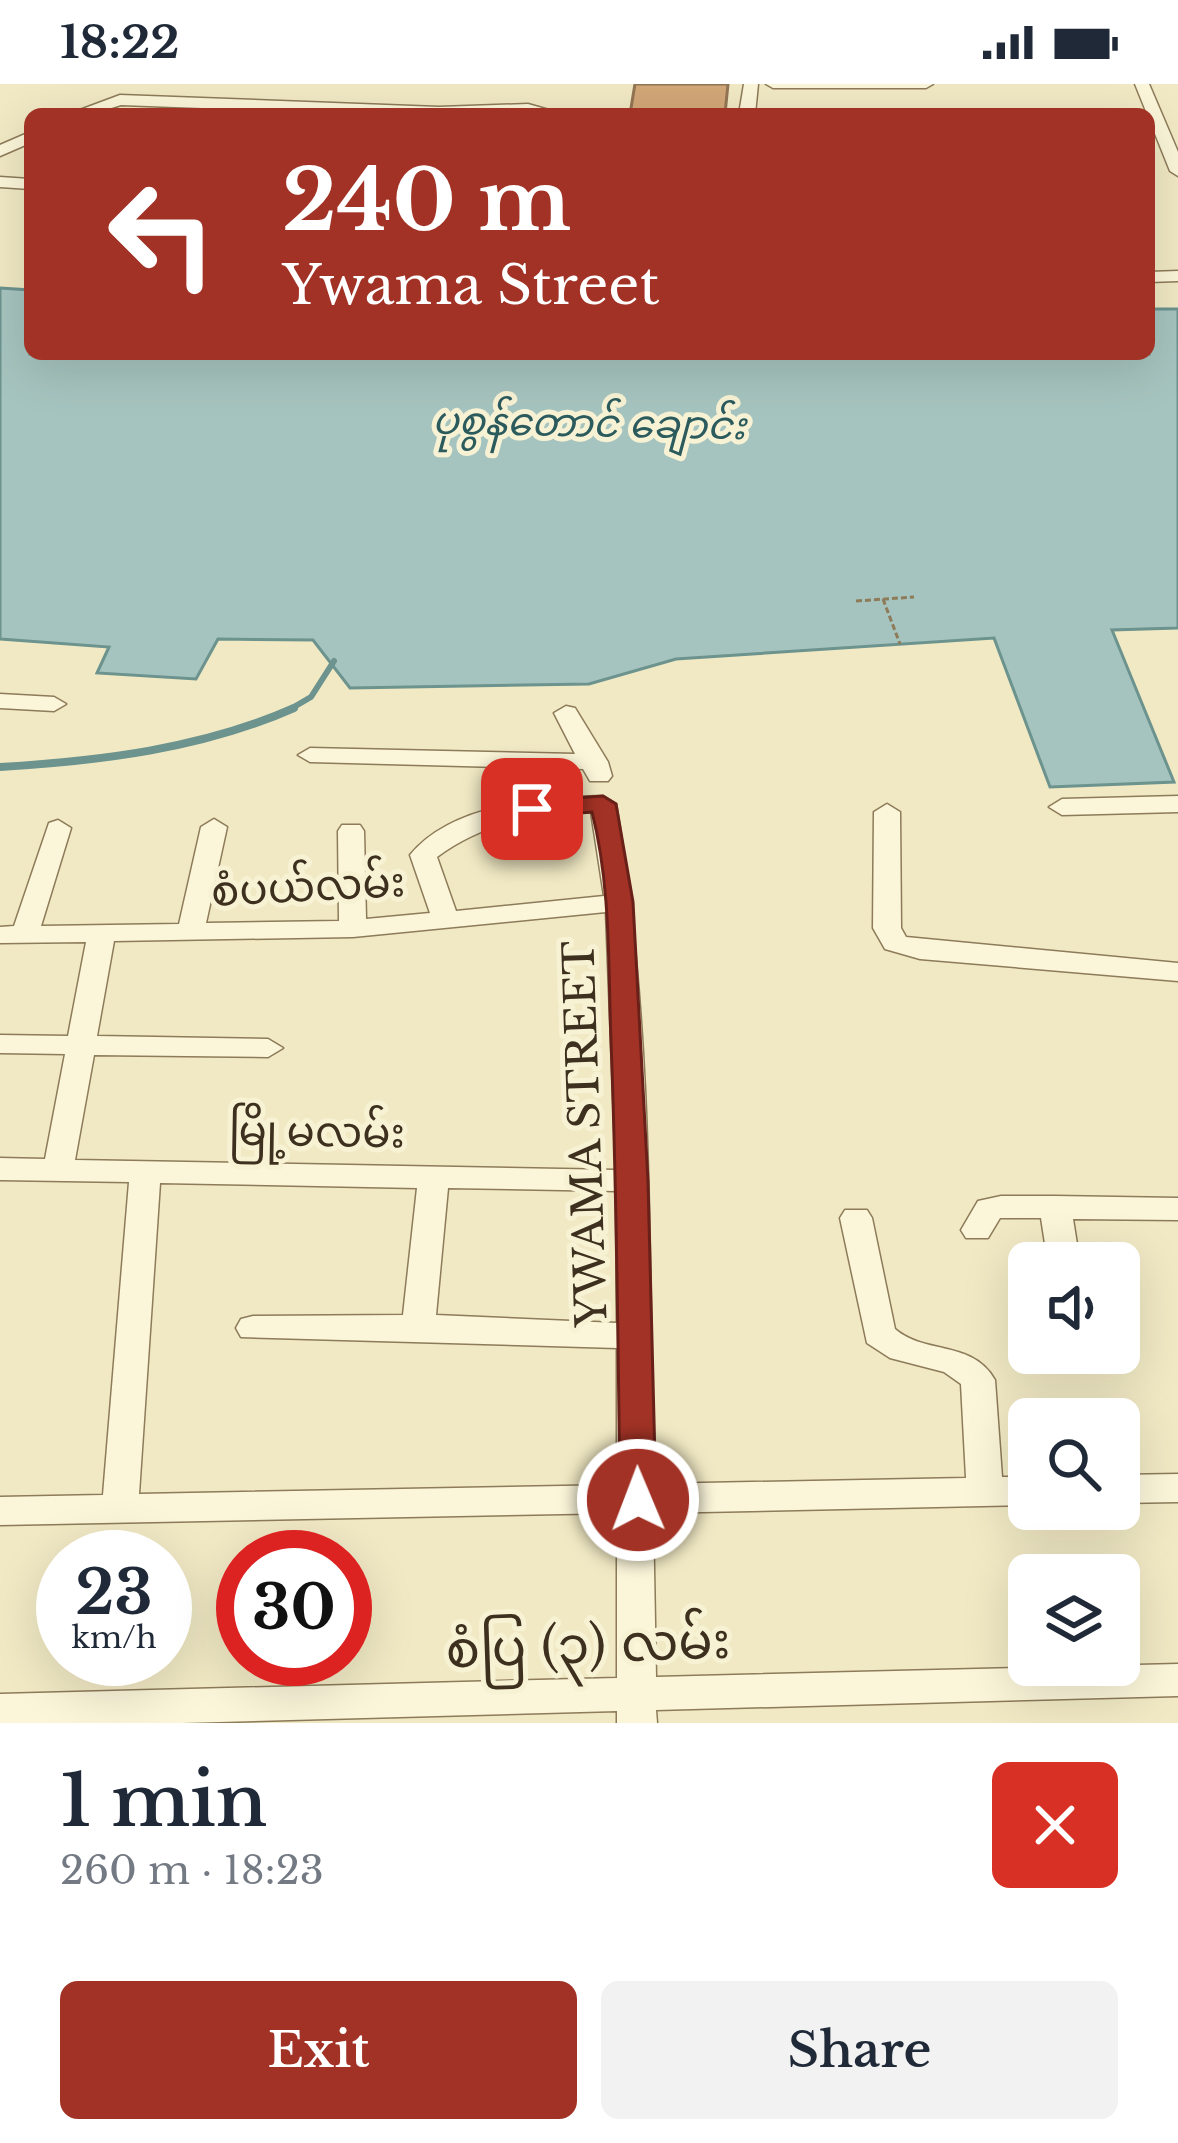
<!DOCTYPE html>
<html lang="en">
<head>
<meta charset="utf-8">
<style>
	:root { --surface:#fff; --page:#f2f2f3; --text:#1f2937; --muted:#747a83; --accent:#a13225 }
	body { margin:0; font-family:"Libre Baskerville","Noto Sans Myanmar",serif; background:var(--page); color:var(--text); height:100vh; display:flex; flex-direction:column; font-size:45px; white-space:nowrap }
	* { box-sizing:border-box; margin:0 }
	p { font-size:39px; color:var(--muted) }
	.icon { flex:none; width:66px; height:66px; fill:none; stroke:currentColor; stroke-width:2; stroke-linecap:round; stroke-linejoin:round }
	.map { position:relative; height:1639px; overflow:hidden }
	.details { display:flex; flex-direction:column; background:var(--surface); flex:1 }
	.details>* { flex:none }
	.guide { position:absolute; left:24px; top:24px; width:1131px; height:252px; border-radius:18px; box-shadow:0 12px 48px #0002; background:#a13225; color:#fff; overflow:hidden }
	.buttons { position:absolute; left:1008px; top:1158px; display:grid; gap:24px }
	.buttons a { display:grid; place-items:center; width:132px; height:132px; border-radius:18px; background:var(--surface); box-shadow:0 12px 48px #0002; font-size:60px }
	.speed { position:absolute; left:36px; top:1446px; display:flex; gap:24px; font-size:60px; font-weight:700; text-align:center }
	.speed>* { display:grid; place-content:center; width:156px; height:156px; border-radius:50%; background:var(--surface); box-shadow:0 12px 48px #0002; line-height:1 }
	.speed small { font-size:30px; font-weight:400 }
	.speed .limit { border:18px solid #d22; background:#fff; color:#111 }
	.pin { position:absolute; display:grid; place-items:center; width:102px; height:102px; color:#fff; margin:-51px; border-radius:24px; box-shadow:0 6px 18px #0006 }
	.me { position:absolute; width:132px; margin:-66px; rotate:359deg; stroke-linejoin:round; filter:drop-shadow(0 0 9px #0008) }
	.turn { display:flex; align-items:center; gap:42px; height:252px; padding:0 60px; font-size:54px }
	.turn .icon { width:156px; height:156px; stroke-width:2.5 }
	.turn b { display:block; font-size:84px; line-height:102px }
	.round { display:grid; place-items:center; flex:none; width:126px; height:126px; border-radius:18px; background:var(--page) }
	.overview { display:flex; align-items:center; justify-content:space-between; height:204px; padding:0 60px }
	h1 { font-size:72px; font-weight:600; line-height:90px }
	.cta { display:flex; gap:24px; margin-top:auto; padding:24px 60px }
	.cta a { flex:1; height:138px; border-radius:18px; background:var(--accent); color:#fff; font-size:48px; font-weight:600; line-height:138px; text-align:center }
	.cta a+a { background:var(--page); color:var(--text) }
	.status { display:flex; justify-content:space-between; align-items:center; height:84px; padding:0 60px; background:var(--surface); direction:ltr }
	.status svg { height:33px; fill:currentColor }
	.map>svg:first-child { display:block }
	.water { fill:#a6c4bf; stroke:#6c938e; stroke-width:3 }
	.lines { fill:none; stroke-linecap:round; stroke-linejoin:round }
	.stream-far1 { stroke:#6c938e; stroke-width:6 }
	.stream { stroke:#6c938e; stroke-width:8 }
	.building { fill:#d2a778; stroke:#937554; stroke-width:3 }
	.minor-casing { stroke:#8d7b59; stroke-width:3 }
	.path { stroke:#8d7b59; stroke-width:3; stroke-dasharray:6 3; stroke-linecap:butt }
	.minor { fill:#fbf5d9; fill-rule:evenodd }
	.route { fill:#a13225; stroke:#692018; stroke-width:3 }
	.labels { text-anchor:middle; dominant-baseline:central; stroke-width:10; stroke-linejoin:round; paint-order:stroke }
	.far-water-label { font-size:39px; font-style:italic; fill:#2c5b5d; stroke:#f8f2d5 }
	.street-label { font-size:42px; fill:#3d301e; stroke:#f8f2d5 }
	.near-street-label { font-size:51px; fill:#3d301e; stroke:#f8f2d5 }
</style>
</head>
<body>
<div class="status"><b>18:22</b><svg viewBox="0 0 49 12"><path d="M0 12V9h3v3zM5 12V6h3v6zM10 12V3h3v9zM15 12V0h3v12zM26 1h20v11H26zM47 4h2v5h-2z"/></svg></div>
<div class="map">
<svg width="1178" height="1639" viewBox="0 0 1178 1639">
	<rect width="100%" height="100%" fill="#f1e9c4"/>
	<path class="water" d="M0 204 30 206V270H1149V225H1178V544L1112 546 1174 698 1050 703 994 554 676 575 589 600 350 604 313 556 218 555 196 595 97 589 109 563 0 555Z"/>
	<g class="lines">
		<path class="stream-far1" d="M287 627 311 613 334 577"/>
		<path class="stream" d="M0 683C99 677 202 665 294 624"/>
	</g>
	<path class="building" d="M635 0H728L725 30H630Z"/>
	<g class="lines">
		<defs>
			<g id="minor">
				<path d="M744 0H758L755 30H739Z"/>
				<path d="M766 0H933L926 4H773Z"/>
				<path d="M1135 0H1149L1178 68V92L1170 87Z"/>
				<path d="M120 11 439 23 528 20 563 30H370L121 21 92 30H69Z"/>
				<path d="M30 48V59L0 72V61Z"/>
				<path d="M0 93 30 95V105L0 103Z"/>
				<path d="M1178 187V197L1149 198V188Z"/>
				<path d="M0 610 54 613 66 620 54 627 0 624Z"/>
				<path d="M566 622 575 624 608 678 612 692 608 697H590L583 685 310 678 298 671 310 664 575 670 554 629Z"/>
				<path d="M603 712 616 720C654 944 649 1174 653 1400L966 1394 961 1300 944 1288 890 1274 867 1259 840 1134 845 1126H867L872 1134 895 1245C925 1271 973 1256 995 1296L1002 1393H1029V1421L653 1429 656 1593 1178 1580V1612L656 1626 657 1639H617V1627L183 1639H0V1610L617 1594V1429L0 1441V1413L103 1411 129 1098 0 1096V1074L45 1075 65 970 0 969V951L68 952 86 858 0 859V843L14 842 49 739 58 736 71 744 41 842 179 840 201 743 214 735 227 743 206 839 339 837 338 747 342 741H360L364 747 366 835 430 829 410 771C453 719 541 714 603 712ZM591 728 604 812 456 827 437 773C482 739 536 729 591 728ZM606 828 616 1086 75 1076 94 971 268 973 283 964 268 955 97 952 114 857 353 853ZM160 1099 417 1104 403 1231 253 1232 241 1235 236 1244 241 1253 617 1264V1401L139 1410ZM448 1104 616 1107 617 1239 436 1231Z"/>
				<path d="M1178 712V728L1062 731 1049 723 1062 715Z"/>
				<path d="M887 720 900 728 901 844 906 853 1178 879V897L920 875 885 865 873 844 874 728Z"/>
				<path d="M1055 1112 1178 1114V1136L1073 1135 1080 1179H1048L1041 1134H1000L988 1154H966L961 1146 978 1117 1001 1112Z"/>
				<path d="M1178 1390V1418L1119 1419V1391Z"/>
			</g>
		</defs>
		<use href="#minor" class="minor-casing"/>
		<g class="path">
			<path d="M883 515 900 560"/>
			<path d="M856 517 914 513"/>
		</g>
		<use href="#minor" class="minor"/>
	</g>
	<path class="route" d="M603 712 616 720 633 818 648 1097 656 1416 651 1426 638 1430 625 1426 620 1416C618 1263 617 1110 611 957 608 881 611 802 592 728L532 733 519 725 532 717Z"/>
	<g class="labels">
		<g class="far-water-label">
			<text transform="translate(589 339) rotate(1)">ပုစွန်တောင် ချောင်း</text>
		</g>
		<g class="street-label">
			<text transform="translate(308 802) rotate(-3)">စံပယ်လမ်း</text>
			<text transform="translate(317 1047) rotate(1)">မြို့မလမ်း</text>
			<text transform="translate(585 1050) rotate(-92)">YWAMA STREET</text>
		</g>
		<g class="near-street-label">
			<text transform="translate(588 1561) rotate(-2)">စံပြ (၃) လမ်း</text>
		</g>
	</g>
</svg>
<div class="buttons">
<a><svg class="icon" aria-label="sound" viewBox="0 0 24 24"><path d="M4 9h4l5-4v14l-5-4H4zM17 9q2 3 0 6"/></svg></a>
<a><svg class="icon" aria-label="search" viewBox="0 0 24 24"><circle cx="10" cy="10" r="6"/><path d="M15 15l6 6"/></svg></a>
<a><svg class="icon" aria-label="layers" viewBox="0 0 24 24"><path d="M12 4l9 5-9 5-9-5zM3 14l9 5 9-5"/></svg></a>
</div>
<div class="speed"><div>23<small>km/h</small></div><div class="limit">30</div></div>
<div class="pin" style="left:532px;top:725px;background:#d93025"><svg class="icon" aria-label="arrive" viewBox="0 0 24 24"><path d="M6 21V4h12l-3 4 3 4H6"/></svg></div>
<svg class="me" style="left:638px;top:1416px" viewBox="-20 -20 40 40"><circle r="17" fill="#a13225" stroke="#fff" stroke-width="3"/><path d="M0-11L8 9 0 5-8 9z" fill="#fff"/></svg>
<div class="guide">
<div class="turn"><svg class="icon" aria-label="left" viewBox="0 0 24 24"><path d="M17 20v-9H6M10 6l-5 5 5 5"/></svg><div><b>240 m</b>Ywama Street</div></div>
</div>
</div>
<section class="details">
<div class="overview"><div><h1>1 min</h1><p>260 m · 18:23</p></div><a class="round" style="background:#d93025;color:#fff"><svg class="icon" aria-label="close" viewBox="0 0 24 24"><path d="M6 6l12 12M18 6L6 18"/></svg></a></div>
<div class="cta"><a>Exit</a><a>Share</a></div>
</section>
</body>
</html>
